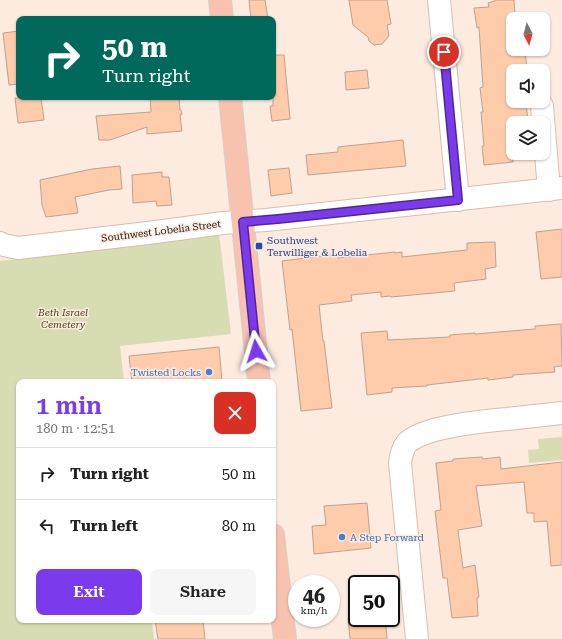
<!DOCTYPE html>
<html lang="en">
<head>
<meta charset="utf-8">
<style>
	:root { --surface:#fff; --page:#f6f6f6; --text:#222; --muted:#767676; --line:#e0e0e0; --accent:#7c3aed }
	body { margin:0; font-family:"Roboto Serif",serif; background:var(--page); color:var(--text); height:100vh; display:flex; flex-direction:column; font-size:15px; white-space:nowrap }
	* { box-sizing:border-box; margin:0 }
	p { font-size:13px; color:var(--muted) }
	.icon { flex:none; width:22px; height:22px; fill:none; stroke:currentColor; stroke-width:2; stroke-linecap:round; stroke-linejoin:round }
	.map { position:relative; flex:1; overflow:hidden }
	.side { position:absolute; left:16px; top:379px; width:260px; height:244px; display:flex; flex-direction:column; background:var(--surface); border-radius:8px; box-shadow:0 1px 3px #0004 }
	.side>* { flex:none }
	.top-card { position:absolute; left:16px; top:16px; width:260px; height:84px; border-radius:8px; box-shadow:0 1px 3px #0004; background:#00695c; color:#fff; overflow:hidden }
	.needle { width:26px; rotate:174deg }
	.fabs { position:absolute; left:506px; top:12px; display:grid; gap:8px }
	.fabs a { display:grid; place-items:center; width:44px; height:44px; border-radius:8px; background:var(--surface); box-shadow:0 1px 3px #0004; font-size:20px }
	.speed { position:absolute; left:288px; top:575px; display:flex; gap:8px; font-size:20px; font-weight:700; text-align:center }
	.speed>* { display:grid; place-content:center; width:52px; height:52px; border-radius:50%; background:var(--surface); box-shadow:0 1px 3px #0004; line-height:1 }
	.speed small { font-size:10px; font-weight:400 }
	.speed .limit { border:2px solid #111; border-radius:6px; background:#fff; color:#111 }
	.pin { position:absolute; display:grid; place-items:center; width:34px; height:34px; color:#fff; margin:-17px; border:2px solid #fff; border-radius:50%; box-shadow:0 1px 4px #0007 }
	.me { position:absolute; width:44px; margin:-22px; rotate:354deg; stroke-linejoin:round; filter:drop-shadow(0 0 3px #0008) }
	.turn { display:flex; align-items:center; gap:14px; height:84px; padding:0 20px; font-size:18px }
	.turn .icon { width:52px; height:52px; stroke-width:2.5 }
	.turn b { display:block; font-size:28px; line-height:34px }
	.round { display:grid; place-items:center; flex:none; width:42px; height:42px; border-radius:8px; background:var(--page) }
	.overview { display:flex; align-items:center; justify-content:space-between; height:68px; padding:0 20px }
	h1 { font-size:24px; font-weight:600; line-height:30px; color:var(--accent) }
	.primary-button { display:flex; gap:8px; margin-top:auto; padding:8px 20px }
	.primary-button a { flex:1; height:46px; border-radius:8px; background:var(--accent); color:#fff; font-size:16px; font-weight:600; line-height:46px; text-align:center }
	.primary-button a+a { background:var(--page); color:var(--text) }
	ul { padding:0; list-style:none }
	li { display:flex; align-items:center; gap:12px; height:52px; padding:0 20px; border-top:1px solid var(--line) }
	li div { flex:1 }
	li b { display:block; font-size:15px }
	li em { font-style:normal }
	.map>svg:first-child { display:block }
	.green { fill:#d7dcb2 }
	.building { fill:#feccaa; stroke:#bda290 }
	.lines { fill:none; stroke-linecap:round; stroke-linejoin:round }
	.minor-casing { stroke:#d9bdab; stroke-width:24 }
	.major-casing { stroke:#d3d1d0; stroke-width:24 }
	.minor { stroke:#fff; stroke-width:22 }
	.major { stroke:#f7c3af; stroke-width:22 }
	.route-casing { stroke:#51269a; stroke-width:10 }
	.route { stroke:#7c3aed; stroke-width:7 }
	.transit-dot { fill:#1a4fb4; stroke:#fdebe0; stroke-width:1.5 }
	.shop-dot { fill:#3f7fe0; stroke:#fdebe0; stroke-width:1.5 }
	.labels { text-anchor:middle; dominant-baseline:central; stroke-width:3; stroke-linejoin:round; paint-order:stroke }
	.street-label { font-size:10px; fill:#231913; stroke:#fdebe0 }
	.transit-label { font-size:10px; fill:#164399; stroke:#fdebe0; text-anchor:start }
	.park-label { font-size:10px; font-style:italic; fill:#424611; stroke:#fdebe0 }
	.shop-label { font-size:10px; fill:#366cbe; stroke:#fdebe0; text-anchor:end }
</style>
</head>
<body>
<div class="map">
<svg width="562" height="639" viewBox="0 0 562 639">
	<rect width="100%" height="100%" fill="#fdebe0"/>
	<g class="green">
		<path d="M219 233 231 334 120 346 124 382H19V620H152L154 639H0V261Z"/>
		<path d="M562 437V460L529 463 528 450 539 449 538 439Z"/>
	</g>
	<g class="building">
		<path d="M249 0H265L268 19H251Z"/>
		<path d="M349 0H387L391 24 387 25 389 36 382 44 374 45 369 41 368 37 353 25Z"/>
		<path d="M497 0H514L515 15H513V49H525L527 71H513V101H526L528 123H513V162L484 165 482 146H484L481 112H483L480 88 483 87 479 27 477 28 474 8 489 7 488 3Z"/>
		<path d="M19 31V84L9 85 3 33Z"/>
		<path d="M273 55H284L290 119 272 121 270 106H273Z"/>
		<path d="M367 70 369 88 346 90 345 72Z"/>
		<path d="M18 97H41L44 120 18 123 15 98H18Z"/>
		<path d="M150 97H179L180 110H181L182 114 180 115 182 131 147 134V127L110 140H99L96 116 151 112Z"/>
		<path d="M403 140 406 166 308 175 306 155 338 152V147Z"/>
		<path d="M120 166 122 189 109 190 75 197 78 213 46 217 42 205 40 180 92 169Z"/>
		<path d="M289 168 292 193 271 196 268 170Z"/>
		<path d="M162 172V177H169L172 205 157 206 156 201 133 203 132 175Z"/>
		<path d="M562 229V277L541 279 536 232Z"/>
		<path d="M495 242 496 267 485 269 486 279 454 283 455 291 391 297 390 296 381 297V292L351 295 352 301 319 305 323 341H324L332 408 301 411 292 329 290 330 282 261 337 254 338 258 395 252V253L402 252V257L467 250V243Z"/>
		<path d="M561 324 562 366 554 367 555 372 513 375V377L488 380V378L427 385V386L392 388V392L367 395 361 333 387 331 388 340 450 337V335L475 333V334L535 329V326Z"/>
		<path d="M219 347 222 382H132L129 356Z"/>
		<path d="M482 457 483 459 500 457 501 469 562 462V565L551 566 547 521 534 522V513H527L524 482 476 486 482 526 458 530 463 568 475 565 479 597 477 598 478 616 452 618 447 578H443L435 511 441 510 436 463 453 461V459Z"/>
		<path d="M367 503 371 548 314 554 312 526 326 525 324 506Z"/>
		<path d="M348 618H385L387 639H350Z"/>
		<path d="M155 620H203L205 639H158Z"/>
	</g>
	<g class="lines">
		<defs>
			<g id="minor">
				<path d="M439 0 458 200"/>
				<path d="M542 106 549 190"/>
				<path d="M0 243 4 245 18 248 148 233 223 223 266 220 562 188"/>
				<path d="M417 639 400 463C401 456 402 449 407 443 414 436 425 433 434 430 458 424 482 421 507 419 525 417 544 415 562 413"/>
			</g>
			<g id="major">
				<path d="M220 0 222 19"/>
				<path d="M230 97 259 382"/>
				<path d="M273 535 285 639"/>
			</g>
		</defs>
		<use href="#minor" class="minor-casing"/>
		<use href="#major" class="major-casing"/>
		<use href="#minor" class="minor"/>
		<use href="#major" class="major"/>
	</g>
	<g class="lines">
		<defs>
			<path id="route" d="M256 351 243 222 278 219 458 200 444 52"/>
		</defs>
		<use href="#route" class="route-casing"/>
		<use href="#route" class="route"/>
	</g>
	<rect class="transit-dot" x="255" y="242" width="8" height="8" rx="2"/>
	<g class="shop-dot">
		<circle cx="209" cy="372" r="4"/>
		<circle cx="342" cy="537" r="4"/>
	</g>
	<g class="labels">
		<g class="street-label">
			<text transform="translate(161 231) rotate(-7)">Southwest Lobelia Street</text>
		</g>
		<g class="transit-label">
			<text x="267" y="240">Southwest<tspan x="267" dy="12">Terwilliger &amp; Lobelia</tspan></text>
		</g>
		<g class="park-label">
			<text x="63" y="312">Beth Israel<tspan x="63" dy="12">Cemetery</tspan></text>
		</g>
		<g class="shop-label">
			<text x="201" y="372">Twisted Locks</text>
			<text x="350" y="537" text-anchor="start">A Step Forward</text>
		</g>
	</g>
</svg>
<div class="fabs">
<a><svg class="needle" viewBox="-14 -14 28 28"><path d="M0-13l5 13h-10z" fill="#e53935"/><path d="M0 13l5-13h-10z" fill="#767676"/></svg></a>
<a><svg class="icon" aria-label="sound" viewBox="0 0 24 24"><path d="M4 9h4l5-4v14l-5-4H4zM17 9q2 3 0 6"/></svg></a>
<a><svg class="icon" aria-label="layers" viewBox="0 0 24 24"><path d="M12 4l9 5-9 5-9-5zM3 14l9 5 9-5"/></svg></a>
</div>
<div class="speed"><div>46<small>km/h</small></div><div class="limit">50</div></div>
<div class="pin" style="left:444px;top:52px;background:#d93025"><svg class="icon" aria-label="arrive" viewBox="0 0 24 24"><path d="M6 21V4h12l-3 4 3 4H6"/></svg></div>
<svg class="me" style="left:256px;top:351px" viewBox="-20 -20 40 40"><path d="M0-17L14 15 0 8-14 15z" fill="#7c3aed" stroke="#fff" stroke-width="4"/></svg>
<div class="top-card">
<div class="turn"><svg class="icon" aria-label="right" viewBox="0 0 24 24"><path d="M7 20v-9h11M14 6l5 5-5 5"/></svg><div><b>50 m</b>Turn right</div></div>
</div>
<section class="side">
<div class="overview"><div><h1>1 min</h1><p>180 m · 12:51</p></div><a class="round" style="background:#d93025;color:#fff"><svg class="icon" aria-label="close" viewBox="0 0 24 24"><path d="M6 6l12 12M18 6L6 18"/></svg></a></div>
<ul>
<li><svg class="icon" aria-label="right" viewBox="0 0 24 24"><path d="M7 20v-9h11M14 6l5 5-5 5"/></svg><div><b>Turn right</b></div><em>50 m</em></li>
<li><svg class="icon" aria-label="left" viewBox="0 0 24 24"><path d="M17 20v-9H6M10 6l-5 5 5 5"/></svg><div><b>Turn left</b></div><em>80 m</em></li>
</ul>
<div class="primary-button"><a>Exit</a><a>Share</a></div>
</section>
</div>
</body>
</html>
